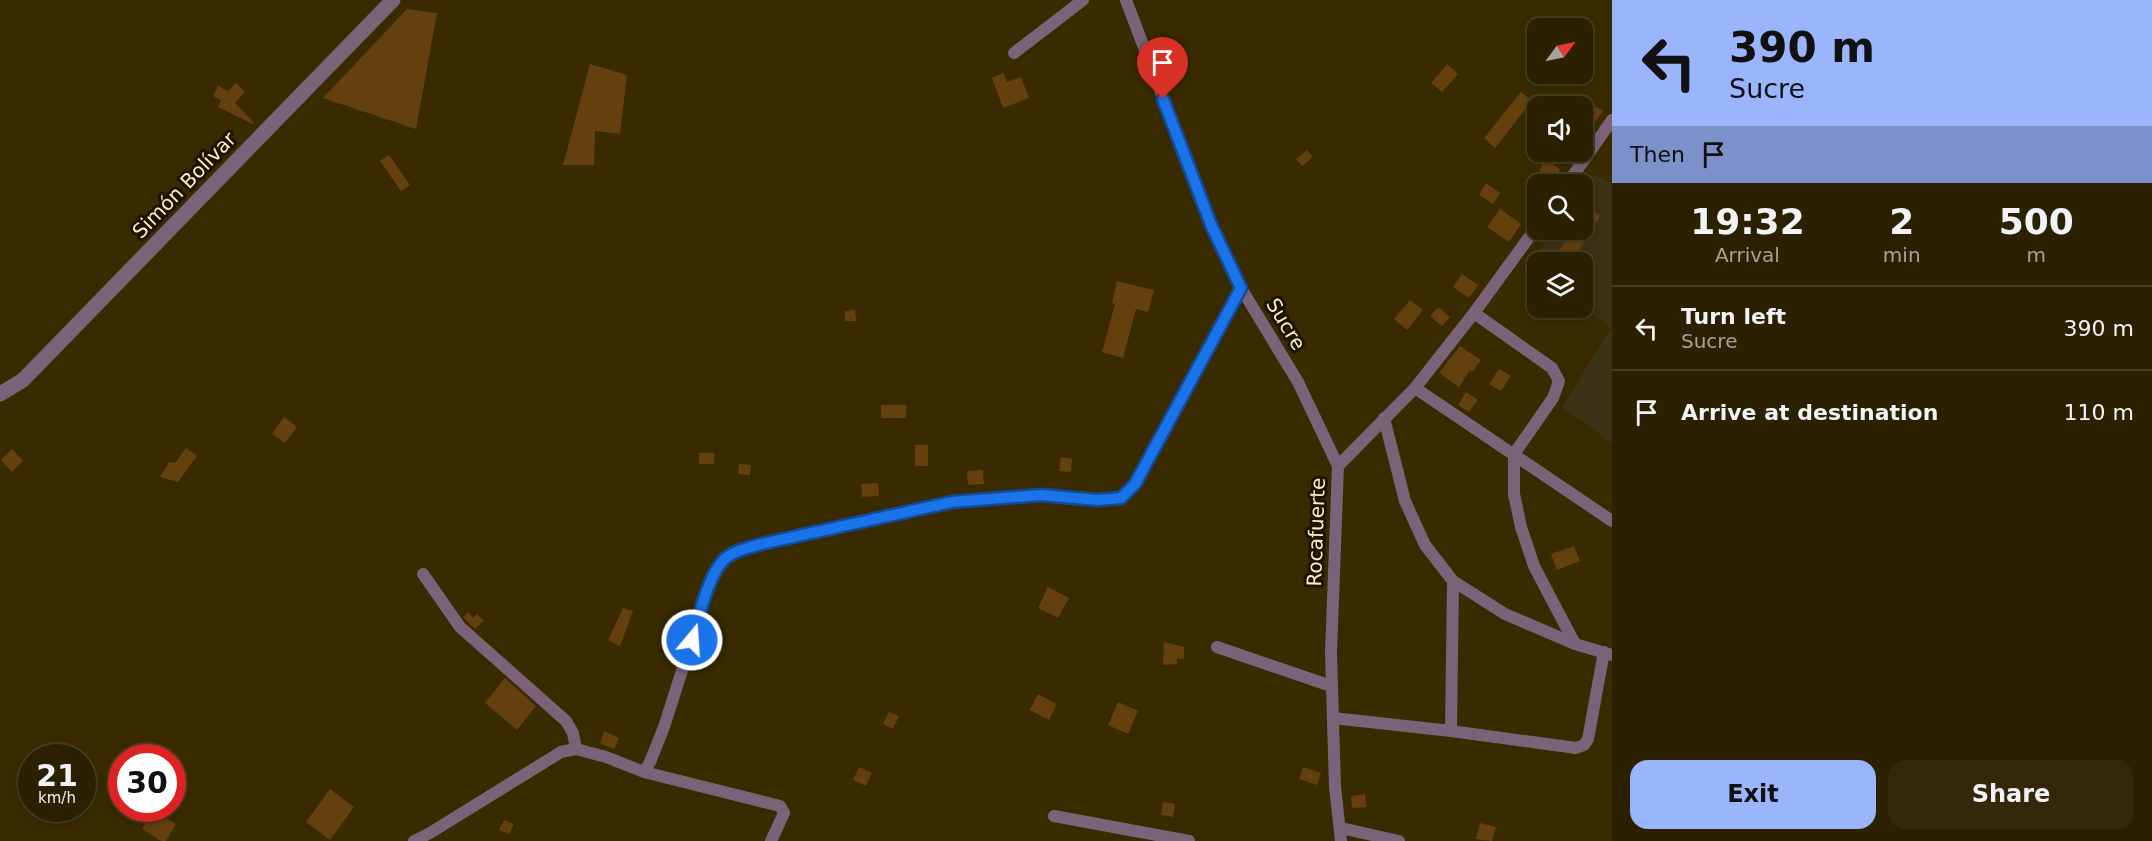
<!DOCTYPE html>
<html lang="en">
<head>
<meta charset="utf-8">
<style>
	:root { --surface:#2b2000; --page:#33280a; --text:#f1f3f6; --muted:#a6a399; --line:#473e22; --accent:#9bb5fd }
	body { margin:0; font-family:"DejaVu Sans",sans-serif; background:var(--page); color:var(--text); height:100vh; display:flex; flex-direction:column; font-size:22px; white-space:nowrap }
	* { box-sizing:border-box; margin:0 }
	p { font-size:20px; color:var(--muted) }
	.icon { flex:none; width:33px; height:33px; fill:none; stroke:currentColor; stroke-width:2; stroke-linecap:round; stroke-linejoin:round }
	.map { position:relative; flex:1; overflow:hidden }
	.details { display:flex; flex-direction:column; background:var(--surface); width:540px }
	.details>* { flex:none }
	.guide { background:#9bb5fd; color:#111; overflow:hidden }
	.needle { width:39px; rotate:57deg }
	.controls { position:absolute; left:1527px; top:18px; display:grid; gap:12px }
	.controls a { display:grid; place-items:center; width:66px; height:66px; border-radius:12px; background:var(--surface); box-shadow:0 3px 9px #0003,0 0 0 2px var(--line); font-size:30px }
	.speed { position:absolute; left:18px; top:744px; display:flex; gap:12px; font-size:30px; font-weight:700; text-align:center }
	.speed>* { display:grid; place-content:center; width:78px; height:78px; border-radius:50%; background:var(--surface); box-shadow:0 3px 9px #0003,0 0 0 2px var(--line); line-height:1 }
	.speed small { font-size:15px; font-weight:400 }
	.speed .limit { border:9px solid #d22; background:#fff; color:#111 }
	.pin { position:absolute; display:grid; place-items:center; width:51px; height:51px; color:#fff; margin:-62px -26px; border-radius:50% 50% 50% 0; rotate:-45deg; box-shadow:0 0 6px #0007 }
	.pin .icon { rotate:45deg }
	.me { position:absolute; width:66px; margin:-33px; rotate:18deg; stroke-linejoin:round; filter:drop-shadow(0 0 4px #0008) }
	.turn { display:flex; align-items:center; gap:21px; height:126px; padding:0 18px; font-size:27px }
	.turn .icon { width:78px; height:78px; stroke-width:2.5 }
	.turn b { display:block; font-size:42px; line-height:51px }
	.then { display:flex; align-items:center; height:57px; padding:0 18px; background:#0003; gap:12px; font-size:22px }
	.eta { display:flex; justify-content:space-evenly; align-items:center; height:102px; text-align:center }
	.eta b { font-size:36px; font-weight:700; line-height:42px }
	.primary-button { display:flex; gap:12px; margin-top:auto; padding:12px 18px }
	.primary-button a { flex:1; height:69px; border-radius:18px; background:var(--accent); color:#111; font-size:24px; font-weight:700; line-height:69px; text-align:center }
	.primary-button a+a { background:var(--page); color:var(--text) }
	ul { padding:0; list-style:none }
	li { display:flex; align-items:center; gap:18px; height:84px; padding:0 18px; border-top:2px solid var(--line) }
	li div { flex:1 }
	li b { display:block; font-size:22px }
	li em { font-style:normal }
	main { display:flex; flex:1; min-height:0 }
	.map>svg:first-child { display:block }
	.built { fill:#3c3215 }
	.building { fill:#65400f }
	.lines { fill:none; stroke-linecap:round; stroke-linejoin:round }
	.minor { stroke:#7b6279; stroke-width:12 }
	.tertiary { stroke:#7b6279; stroke-width:15 }
	.route-casing { stroke:#114b97; stroke-width:15 }
	.route { stroke:#1a73e8; stroke-width:10 }
	.labels { text-anchor:middle; dominant-baseline:central; stroke-width:6; stroke-linejoin:round; paint-order:stroke }
	.street-label { font-size:20px; fill:#feeec8; stroke:#1c1400 }
</style>
</head>
<body>
<main>
<div class="map">
<svg width="1612" height="841" viewBox="0 0 1612 841">
	<rect width="100%" height="100%" fill="#392a00"/>
	<path class="built" d="M1594 174 1612 184V443L1562 407 1611 328 1583 307 1582 262H1538L1537 274 1527 266 1554 230H1582L1583 190Z"/>
	<g class="building">
		<path d="M407 9 437 13 416 129 323 98Z"/>
		<path d="M590 64 627 75 620 134 595 131 594 165H563Z"/>
		<path d="M1447 64 1458 74 1442 92 1431 83Z"/>
		<path d="M1003 73 1007 82 1021 77 1029 98 1003 108 992 78Z"/>
		<path d="M236 83 245 92 235 103 254 123 253 124 218 107 221 100 213 96 218 86 228 91Z"/>
		<path d="M1521 92 1532 101 1495 148 1484 138Z"/>
		<path d="M1588 102 1603 111 1582 139V109Z"/>
		<path d="M1307 150 1313 157 1302 166 1296 159Z"/>
		<path d="M389 155 410 185 401 191 380 161Z"/>
		<path d="M1546 160 1560 169 1553 179 1539 170Z"/>
		<path d="M1486 183 1500 193 1493 204 1479 195Z"/>
		<path d="M1587 207 1600 216 1572 261 1558 252 1572 230H1582V214Z"/>
		<path d="M1500 209 1521 224 1509 242 1487 227Z"/>
		<path d="M1462 274 1478 285 1469 298 1453 287Z"/>
		<path d="M1117 281 1154 290 1148 312 1136 309 1123 358 1102 352 1115 304 1112 303Z"/>
		<path d="M1410 300 1423 310 1407 330 1394 319Z"/>
		<path d="M1438 307 1450 317 1442 326 1430 316Z"/>
		<path d="M855 310 856 321H845V311Z"/>
		<path d="M1460 346 1481 360 1472 372 1470 370 1459 387 1439 373Z"/>
		<path d="M1499 369 1511 376 1501 391 1489 384Z"/>
		<path d="M1466 392 1478 400 1469 412 1458 405Z"/>
		<rect x="881" y="405" width="25" height="13"/>
		<path d="M284 417 297 427 285 443 272 434Z"/>
		<rect x="915" y="445" width="13" height="21"/>
		<path d="M186 448 197 456 178 482 160 477 169 462 175 463Z"/>
		<path d="M12 449 23 461 12 472 1 460Z"/>
		<rect x="699" y="453" width="15" height="11"/>
		<path d="M1061 457 1072 459 1071 472 1059 471Z"/>
		<path d="M739 464 751 465 750 475 738 474Z"/>
		<path d="M983 470 984 484 968 485 967 471Z"/>
		<path d="M878 483 879 496 862 497 861 484Z"/>
		<path d="M1574 546 1580 561 1557 570 1551 554Z"/>
		<path d="M1048 587 1069 598 1058 618 1038 608Z"/>
		<path d="M623 608 633 611 620 646 608 640Z"/>
		<path d="M468 612 473 618 477 614 484 621 475 629 463 617Z"/>
		<path d="M1164 642 1184 647V659L1177 658V664L1163 665Z"/>
		<path d="M505 678 536 706 517 730 485 703Z"/>
		<path d="M1038 694 1057 704 1049 720 1030 710Z"/>
		<path d="M1118 702 1138 711 1128 734 1108 725Z"/>
		<path d="M889 712 899 716 893 729 883 724Z"/>
		<path d="M604 731 619 738 614 749 600 743Z"/>
		<path d="M859 767 872 773 866 786 853 780Z"/>
		<path d="M1303 767 1321 773 1317 785 1299 779Z"/>
		<path d="M330 789 354 807 330 840 306 822Z"/>
		<path d="M1365 794 1366 807 1352 808 1351 796Z"/>
		<path d="M1163 802 1175 804 1173 817 1161 815Z"/>
		<path d="M153 810 176 824 166 841H161L142 829Z"/>
		<path d="M504 820 514 824 509 834 499 830Z"/>
		<path d="M1480 823 1496 827 1492 841 1476 839Z"/>
	</g>
	<g class="lines">
		<g class="minor">
			<path d="M1126 0 1212 227 1241 288 1298 382 1338 466"/>
			<path d="M1014 53 1083 0"/>
			<path d="M1567 184 1612 120"/>
			<path d="M1474 313 1552 368 1559 381 1553 398 1514 454V494L1521 527 1534 566 1575 644"/>
			<path d="M1415 388 1612 521"/>
			<path d="M1384 418 1405 501 1425 545 1453 581 1505 614 1575 644 1612 655"/>
			<path d="M423 574 460 627 566 721 573 733 576 749"/>
			<path d="M1217 647 1331 686"/>
			<path d="M1333 718 1451 731 1576 748 1584 745 1588 739 1604 652"/>
			<path d="M1451 731 1453 581"/>
			<path d="M644 772 780 806 784 813 771 841"/>
			<path d="M1054 816 1189 841"/>
			<path d="M1341 828 1399 841"/>
			<path d="M414 841 430 833 561 752 576 749 606 757 644 772 650 762 664 727 712 576 729 555 757 545 952 502 1041 495 1098 500 1121 498 1135 484 1241 288"/>
			<path d="M1341 841 1335 787 1331 653 1338 466 1415 388 1474 313 1538 225"/>
		</g>
		<path class="tertiary" d="M0 394 23 380 393 0"/>
	</g>
	<g class="lines">
		<defs>
			<path id="route" d="M692 640C699 618 709 567 730 555 738 550 749 548 757 545L952 502 1041 495 1098 500 1121 498 1135 484 1241 288 1212 227 1163 99"/>
		</defs>
		<use href="#route" class="route-casing"/>
		<use href="#route" class="route"/>
	</g>
	<g class="labels">
		<g class="street-label">
			<text transform="translate(184 185) rotate(-46)">Simón Bolívar</text>
			<text transform="translate(1286 324) rotate(59)">Sucre</text>
			<text transform="translate(1316 532) rotate(-88)">Rocafuerte</text>
		</g>
	</g>
</svg>
<div class="controls">
<a><svg class="needle" viewBox="-14 -14 28 28"><path d="M0-13l5 13h-10z" fill="#e53935"/><path d="M0 13l5-13h-10z" fill="#a6a399"/></svg></a>
<a><svg class="icon" aria-label="sound" viewBox="0 0 24 24"><path d="M4 9h4l5-4v14l-5-4H4zM17 9q2 3 0 6"/></svg></a>
<a><svg class="icon" aria-label="search" viewBox="0 0 24 24"><circle cx="10" cy="10" r="6"/><path d="M15 15l6 6"/></svg></a>
<a><svg class="icon" aria-label="layers" viewBox="0 0 24 24"><path d="M12 4l9 5-9 5-9-5zM3 14l9 5 9-5"/></svg></a>
</div>
<div class="speed"><div>21<small>km/h</small></div><div class="limit">30</div></div>
<div class="pin" style="left:1163px;top:99px;background:#d93025"><svg class="icon" aria-label="arrive" viewBox="0 0 24 24"><path d="M6 21V4h12l-3 4 3 4H6"/></svg></div>
<svg class="me" style="left:692px;top:640px" viewBox="-20 -20 40 40"><circle r="17" fill="#1a73e8" stroke="#fff" stroke-width="3"/><path d="M0-11L8 9 0 5-8 9z" fill="#fff"/></svg>
</div>
<section class="details">
<div class="guide">
<div class="turn"><svg class="icon" aria-label="left" viewBox="0 0 24 24"><path d="M17 20v-9H6M10 6l-5 5 5 5"/></svg><div><b>390 m</b>Sucre</div></div>
<div class="then">Then<svg class="icon" aria-label="arrive" viewBox="0 0 24 24"><path d="M6 21V4h12l-3 4 3 4H6"/></svg></div>
</div>
<div class="eta">
<div><b>19:32</b><p>Arrival</p></div>
<div><b>2</b><p>min</p></div>
<div><b>500</b><p>m</p></div>
</div>
<ul>
<li><svg class="icon" aria-label="left" viewBox="0 0 24 24"><path d="M17 20v-9H6M10 6l-5 5 5 5"/></svg><div><b>Turn left</b><p>Sucre</p></div><em>390 m</em></li>
<li><svg class="icon" aria-label="arrive" viewBox="0 0 24 24"><path d="M6 21V4h12l-3 4 3 4H6"/></svg><div><b>Arrive at destination</b></div><em>110 m</em></li>
</ul>
<div class="primary-button"><a>Exit</a><a>Share</a></div>
</section>
</main>
</body>
</html>
